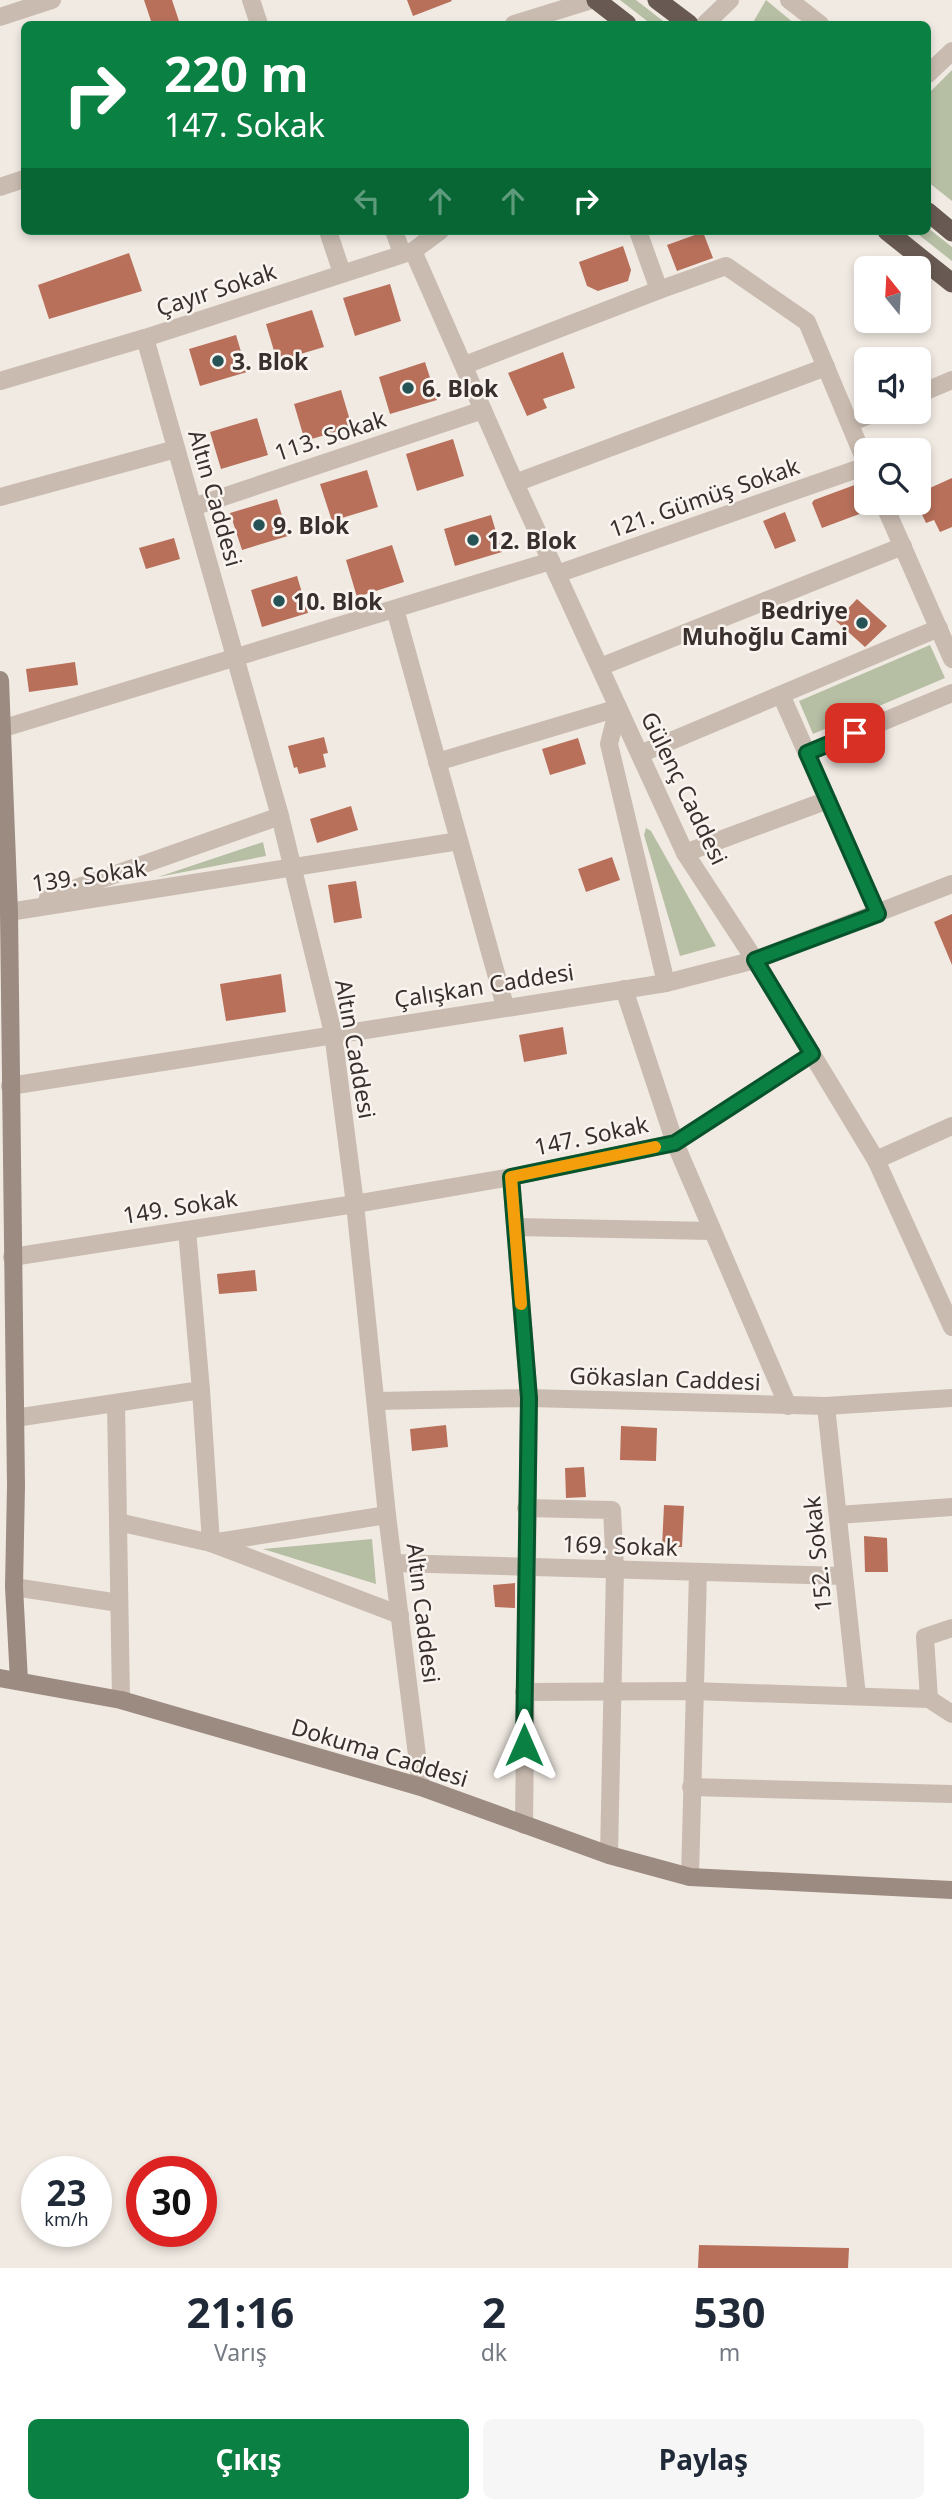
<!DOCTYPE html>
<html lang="tr">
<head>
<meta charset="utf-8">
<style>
	:root { --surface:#fff; --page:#f6f6f7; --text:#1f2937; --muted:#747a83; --accent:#0b8043 }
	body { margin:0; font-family:"Noto Sans",sans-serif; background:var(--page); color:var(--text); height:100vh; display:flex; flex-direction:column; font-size:26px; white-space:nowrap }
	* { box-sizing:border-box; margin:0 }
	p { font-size:23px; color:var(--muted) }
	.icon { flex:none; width:38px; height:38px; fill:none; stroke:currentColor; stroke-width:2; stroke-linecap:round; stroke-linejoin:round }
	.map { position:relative; height:2268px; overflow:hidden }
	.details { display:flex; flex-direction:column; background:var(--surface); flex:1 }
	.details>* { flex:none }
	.hud { position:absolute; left:21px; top:21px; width:910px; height:214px; border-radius:10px; box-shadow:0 4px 10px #0003; background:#0b8043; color:#fff; overflow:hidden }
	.needle { width:46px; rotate:342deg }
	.controls { position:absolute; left:854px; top:256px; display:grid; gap:14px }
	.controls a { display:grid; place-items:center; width:77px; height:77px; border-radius:10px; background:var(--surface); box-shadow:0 4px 10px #0003; font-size:35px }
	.speed { position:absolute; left:21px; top:2156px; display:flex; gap:14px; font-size:35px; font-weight:700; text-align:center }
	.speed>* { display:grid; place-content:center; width:91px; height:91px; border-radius:50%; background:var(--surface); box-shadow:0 4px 10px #0003; line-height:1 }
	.speed small { font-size:18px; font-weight:400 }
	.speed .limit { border:10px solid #d22; background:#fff; color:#111 }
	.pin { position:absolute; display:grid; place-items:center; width:60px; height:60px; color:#fff; margin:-30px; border-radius:14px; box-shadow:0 4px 10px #0006 }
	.me { position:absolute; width:77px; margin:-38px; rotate:0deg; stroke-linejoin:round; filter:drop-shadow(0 0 5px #0008) }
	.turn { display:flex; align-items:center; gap:24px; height:147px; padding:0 28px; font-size:32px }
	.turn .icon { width:91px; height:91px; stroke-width:2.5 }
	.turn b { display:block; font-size:49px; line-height:60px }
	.lanes { display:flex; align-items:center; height:66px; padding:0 28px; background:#0003; justify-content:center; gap:35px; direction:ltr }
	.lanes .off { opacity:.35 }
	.eta { display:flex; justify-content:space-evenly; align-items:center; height:119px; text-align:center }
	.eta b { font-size:42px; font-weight:700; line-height:49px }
	.primary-button { display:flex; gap:14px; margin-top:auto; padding:14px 28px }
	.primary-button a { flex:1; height:80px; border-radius:10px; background:var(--accent); color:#fff; font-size:28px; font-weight:700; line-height:80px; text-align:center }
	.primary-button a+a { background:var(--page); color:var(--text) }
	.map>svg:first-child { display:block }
	.green { fill:#b6bfa4 }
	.building { fill:#b8705a }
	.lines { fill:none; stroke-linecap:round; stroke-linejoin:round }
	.minor { stroke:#c9bbb0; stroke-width:18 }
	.secondary { stroke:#9c8b81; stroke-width:18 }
	.trunk { stroke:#685a52; stroke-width:19 }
	.route-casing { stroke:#07532c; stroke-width:18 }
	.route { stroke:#0b8043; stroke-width:12 }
	.slow { stroke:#f59e0b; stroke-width:12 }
	.poi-dot { fill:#265356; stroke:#f9f4ef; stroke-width:2.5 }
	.labels { text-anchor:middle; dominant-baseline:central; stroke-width:5; stroke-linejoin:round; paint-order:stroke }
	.street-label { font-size:23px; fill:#39302d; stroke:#f9f4ef }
	.poi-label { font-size:23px; font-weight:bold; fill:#39302d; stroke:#f9f4ef; text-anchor:start }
</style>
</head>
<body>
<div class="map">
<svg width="952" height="2268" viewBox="0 0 952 2268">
	<rect width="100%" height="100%" fill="#f1eae3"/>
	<g class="green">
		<path d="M620 0H636L667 24H651Z"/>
		<path d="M766 0 795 24H752Z"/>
		<path d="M952 70V201L928 182V94Z"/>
		<path d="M928 228 952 247V261L914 231H928Z"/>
		<path d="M930 645 945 678 813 734 799 701Z"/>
		<path d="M646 828 651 831 716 946 680 956 644 835Z"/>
		<path d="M263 842 266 856 158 877Z"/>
		<path d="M372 1539 376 1584 263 1549Z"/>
	</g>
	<g class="building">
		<path d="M144 0H172L180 24H152Z"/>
		<path d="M407 0H451L452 1 413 16Z"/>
		<path d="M703 232 713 258 677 271 667 245Z"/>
		<path d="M623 246 631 270 628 281 598 291 587 286 579 262Z"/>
		<path d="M129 253 142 291 49 319 38 285Z"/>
		<path d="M390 284 401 321 355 336 343 298Z"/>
		<path d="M312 310 324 347 277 361 266 324Z"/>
		<path d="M236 335 247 372 200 386 189 349Z"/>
		<path d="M563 352 575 388 543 399 547 408 527 416 508 373Z"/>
		<path d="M425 362 437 400 390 414 379 377Z"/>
		<path d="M341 390 352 427 305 441 294 404Z"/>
		<path d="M257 418 268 455 221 469 210 432Z"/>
		<path d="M453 439 464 476 417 491 406 454Z"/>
		<path d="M367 470 378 507 332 521 320 484Z"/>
		<path d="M952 478V527L940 532 934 520 926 523 919 508 926 505 921 492Z"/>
		<path d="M860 483 870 510 822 528 812 503 814 500Z"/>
		<path d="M277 499 288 536 242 550 230 513Z"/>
		<path d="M785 512 796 541 775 549 763 521Z"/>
		<path d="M491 515 502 552 455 566 444 529Z"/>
		<path d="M174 538 180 559 146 569 139 548Z"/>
		<path d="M392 545 404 582 357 597 346 560Z"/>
		<path d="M297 576 308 613 262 627 251 590Z"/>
		<path d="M857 599 887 626 865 647 836 621Z"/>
		<path d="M75 662 78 685 29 692 26 669Z"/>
		<path d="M324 737 328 753 323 754 326 767 299 774 297 767 294 768 288 746Z"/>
		<path d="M578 738 586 764 550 775 542 749Z"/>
		<path d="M351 806 358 830 317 843 310 819Z"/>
		<path d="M612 857 620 880 586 892 578 869Z"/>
		<path d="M356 881 362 918 334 923 328 885Z"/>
		<path d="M952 914V965L934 922Z"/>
		<path d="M281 974 286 1012 226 1021 220 984Z"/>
		<path d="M563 1027 567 1054 524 1062 519 1035Z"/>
		<path d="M255 1270 257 1291 219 1294 217 1274Z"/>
		<path d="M446 1425 448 1447 412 1451 410 1429Z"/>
		<path d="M621 1426 657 1428 656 1461 620 1460Z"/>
		<path d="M584 1467 586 1497 566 1498 565 1468Z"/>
		<path d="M664 1505 684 1506 682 1547H662Z"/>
		<path d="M864 1536 887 1538 888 1572H865Z"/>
		<path d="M515 1583V1608L495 1607 493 1585Z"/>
		<path d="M699 2245 849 2248 848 2268H698Z"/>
	</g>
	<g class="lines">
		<g class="minor">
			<path d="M251 0 259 24"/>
			<path d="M789 0 820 24"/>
			<path d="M0 17 52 0"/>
			<path d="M514 24 592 0"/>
			<path d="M705 24 730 0"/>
			<path d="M928 74 952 51"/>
			<path d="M0 187 24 179"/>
			<path d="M328 231 342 273"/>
			<path d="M394 231 402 253"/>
			<path d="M638 231 659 290 726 266 807 322 866 463"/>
			<path d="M413 251 515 483 685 853 755 960 876 1160 952 1327"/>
			<path d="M145 338 280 816 333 1033 355 1204 387 1515 421 1787"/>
			<path d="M465 365 659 290"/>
			<path d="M0 381 145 338 413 251 440 231"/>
			<path d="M919 394 952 380"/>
			<path d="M850 423 879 411"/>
			<path d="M515 483 826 367"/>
			<path d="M0 497 176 449"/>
			<path d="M883 502 952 659"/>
			<path d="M193 507 483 410"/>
			<path d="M557 574 866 466"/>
			<path d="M395 609 505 1006"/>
			<path d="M600 667 903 546"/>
			<path d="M782 697 878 914"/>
			<path d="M618 708 609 744 666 983"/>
			<path d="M4 728 551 561"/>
			<path d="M807 753 952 693"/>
			<path d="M640 754 939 628"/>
			<path d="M437 762 618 708"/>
			<path d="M685 853 828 800"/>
			<path d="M48 898 280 816"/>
			<path d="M9 912 459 841"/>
			<path d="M624 989 675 1143 788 1406"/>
			<path d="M10 1086 666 983 755 960 952 884"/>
			<path d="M876 1160 952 1126"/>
			<path d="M511 1177 529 1398 524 1825"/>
			<path d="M515 1227 712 1231"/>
			<path d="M12 1257 355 1204 511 1177 675 1143 812 1054"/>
			<path d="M201 1390 211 1543 387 1515"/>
			<path d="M376 1401 529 1398 826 1406 952 1398"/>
			<path d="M116 1403 121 1700"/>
			<path d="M826 1406 857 1696"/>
			<path d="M15 1418 201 1390 187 1230"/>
			<path d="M526 1508 612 1510 615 1569 609 1855"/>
			<path d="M838 1515 952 1507"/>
			<path d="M118 1522 211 1543 400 1615"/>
			<path d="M394 1563 844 1576"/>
			<path d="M14 1587 119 1603"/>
			<path d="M524 1692 693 1691 929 1699 952 1714"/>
			<path d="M929 1699 925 1637 952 1628"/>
			<path d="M691 1787 952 1794"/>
			<path d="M690 1877 698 1572"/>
		</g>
		<g class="secondary">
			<path d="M0 680 9 912 16 1486 14 1587 19 1681"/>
			<path d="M0 1678 121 1700 421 1787 609 1855 690 1877 952 1890"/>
		</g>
		<g class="trunk">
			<path d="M596 0 627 24"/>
			<path d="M657 0 689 24"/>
			<path d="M928 212 952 232"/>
			<path d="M887 231 952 283"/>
		</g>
	</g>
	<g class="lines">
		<defs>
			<path id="route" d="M524 1745 529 1398 511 1177 675 1143 812 1054 755 960 878 914 807 753 855 733"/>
		</defs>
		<use href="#route" class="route-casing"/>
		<use href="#route" class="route"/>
		<path class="slow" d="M521 1304 511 1177 655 1147"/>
	</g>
	<g class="poi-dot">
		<circle cx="218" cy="361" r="7"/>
		<circle cx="408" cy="388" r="7"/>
		<circle cx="259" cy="525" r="7"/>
		<circle cx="473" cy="540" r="7"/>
		<circle cx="279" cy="601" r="7"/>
		<circle cx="862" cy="623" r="7"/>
	</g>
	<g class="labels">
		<g class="street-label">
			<text transform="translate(216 289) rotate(-18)">Çayır Sokak</text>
			<text transform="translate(330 435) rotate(-18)">113. Sokak</text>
			<text transform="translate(704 497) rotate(-19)">121. Gümüş Sokak</text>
			<text transform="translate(216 498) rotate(74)">Altın Caddesi</text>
			<text transform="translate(685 788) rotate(64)">Gülenç Caddesi</text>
			<text transform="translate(89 875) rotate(-8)">139. Sokak</text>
			<text transform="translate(484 985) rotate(-9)">Çalışkan Caddesi</text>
			<text transform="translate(356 1049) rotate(80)">Altın Caddesi</text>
			<text transform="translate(591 1135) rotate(-12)">147. Sokak</text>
			<text transform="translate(180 1206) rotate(-9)">149. Sokak</text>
			<text transform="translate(665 1378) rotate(2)">Gökaslan Caddesi</text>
			<text transform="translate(620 1545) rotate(2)">169. Sokak</text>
			<text transform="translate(817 1554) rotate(-96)">152. Sokak</text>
			<text transform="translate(424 1613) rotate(83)">Altın Caddesi</text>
			<text transform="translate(380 1752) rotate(17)">Dokuma Caddesi</text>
		</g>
		<g class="poi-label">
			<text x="232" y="361">3. Blok</text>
			<text x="422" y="388">6. Blok</text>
			<text x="273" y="525">9. Blok</text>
			<text x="487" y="540">12. Blok</text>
			<text x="293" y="601">10. Blok</text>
			<text x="848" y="610" text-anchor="end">Bedriye<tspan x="848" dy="26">Muhoğlu Cami</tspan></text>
		</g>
	</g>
</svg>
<div class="controls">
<a><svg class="needle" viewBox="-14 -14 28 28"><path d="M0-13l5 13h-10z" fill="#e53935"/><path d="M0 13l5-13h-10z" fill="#747a83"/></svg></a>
<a><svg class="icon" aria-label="sound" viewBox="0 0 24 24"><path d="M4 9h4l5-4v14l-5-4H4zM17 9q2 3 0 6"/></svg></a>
<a><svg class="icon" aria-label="search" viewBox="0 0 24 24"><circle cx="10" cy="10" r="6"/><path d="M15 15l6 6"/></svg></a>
</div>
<div class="speed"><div>23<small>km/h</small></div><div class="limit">30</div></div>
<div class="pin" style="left:855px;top:733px;background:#d93025"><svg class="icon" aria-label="arrive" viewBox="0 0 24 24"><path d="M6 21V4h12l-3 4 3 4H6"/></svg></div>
<svg class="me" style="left:524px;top:1745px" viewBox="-20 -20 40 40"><path d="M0-17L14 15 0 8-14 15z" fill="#0b8043" stroke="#fff" stroke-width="4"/></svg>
<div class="hud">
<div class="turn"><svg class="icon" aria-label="right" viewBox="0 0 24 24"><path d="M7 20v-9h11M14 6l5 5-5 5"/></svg><div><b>220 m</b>147. Sokak</div></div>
<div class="lanes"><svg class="icon off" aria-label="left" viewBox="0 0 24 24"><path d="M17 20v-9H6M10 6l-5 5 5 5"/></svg><svg class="icon off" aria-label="ahead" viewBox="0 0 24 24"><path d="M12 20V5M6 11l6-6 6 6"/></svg><svg class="icon off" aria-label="ahead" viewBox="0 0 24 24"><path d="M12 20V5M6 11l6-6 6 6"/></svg><svg class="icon" aria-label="right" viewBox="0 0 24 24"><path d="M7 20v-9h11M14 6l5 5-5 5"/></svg></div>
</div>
</div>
<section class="details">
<div class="eta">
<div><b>21:16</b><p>Varış</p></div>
<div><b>2</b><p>dk</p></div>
<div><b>530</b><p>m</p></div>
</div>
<div class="primary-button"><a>Çıkış</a><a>Paylaş</a></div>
</section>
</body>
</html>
